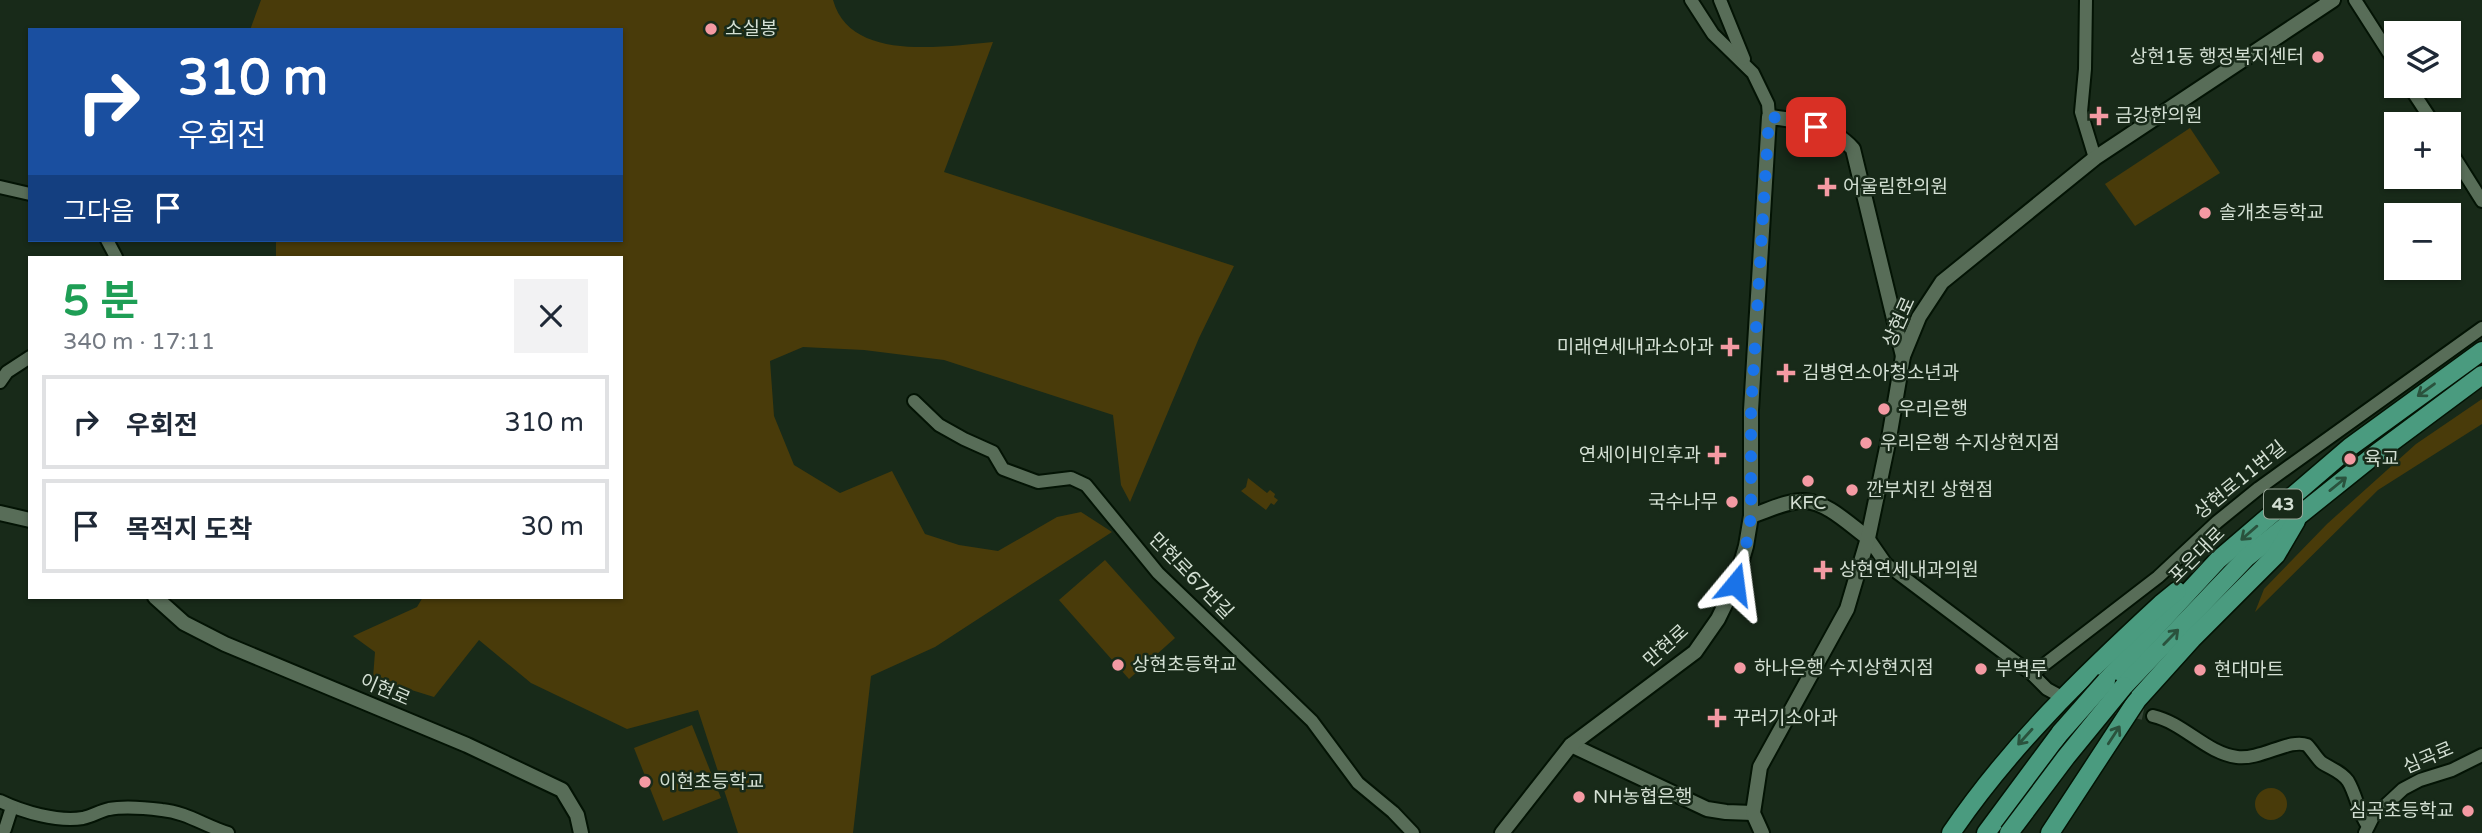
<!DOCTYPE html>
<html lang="ko">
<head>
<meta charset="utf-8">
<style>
	:root { --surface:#fff; --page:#f2f2f3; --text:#1f2937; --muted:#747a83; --line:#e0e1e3 }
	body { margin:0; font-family:"Varela Round","Noto Sans KR",sans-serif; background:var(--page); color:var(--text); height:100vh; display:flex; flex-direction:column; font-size:26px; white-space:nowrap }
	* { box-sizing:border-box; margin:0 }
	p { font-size:23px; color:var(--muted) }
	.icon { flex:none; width:38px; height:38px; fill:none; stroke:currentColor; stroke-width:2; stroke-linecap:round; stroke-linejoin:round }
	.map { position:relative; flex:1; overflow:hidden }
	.drawer { position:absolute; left:28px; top:256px; width:595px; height:343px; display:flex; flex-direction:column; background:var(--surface); border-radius:0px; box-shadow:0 2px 5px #0004 }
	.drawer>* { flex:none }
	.banner { position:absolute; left:28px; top:28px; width:595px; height:214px; border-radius:0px; box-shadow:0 2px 5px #0004; background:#1a4fa0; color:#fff; overflow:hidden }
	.controls { position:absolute; left:2384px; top:21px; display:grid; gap:14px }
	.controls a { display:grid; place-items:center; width:77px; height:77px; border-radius:0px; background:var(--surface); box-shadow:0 2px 5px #0004; font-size:35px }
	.pin { position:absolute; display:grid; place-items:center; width:60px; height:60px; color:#fff; margin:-30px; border-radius:14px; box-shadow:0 4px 10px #0006 }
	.me { position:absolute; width:77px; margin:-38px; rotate:16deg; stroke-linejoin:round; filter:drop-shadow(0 0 5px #0008) }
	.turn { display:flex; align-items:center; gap:24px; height:147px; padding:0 35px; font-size:32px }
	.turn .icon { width:91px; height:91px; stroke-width:2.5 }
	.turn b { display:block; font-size:49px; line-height:60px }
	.then { display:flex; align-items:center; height:66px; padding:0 35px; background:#0003; gap:14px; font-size:26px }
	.round { display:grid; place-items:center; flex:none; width:74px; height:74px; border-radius:0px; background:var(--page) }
	.headline { display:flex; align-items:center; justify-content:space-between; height:119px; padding:0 35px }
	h1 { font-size:42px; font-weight:700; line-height:52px; color:#1e9e55 }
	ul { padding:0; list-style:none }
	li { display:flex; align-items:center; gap:21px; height:94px; margin:0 14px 10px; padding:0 21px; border:4px solid var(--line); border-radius:0px }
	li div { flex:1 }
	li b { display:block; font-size:26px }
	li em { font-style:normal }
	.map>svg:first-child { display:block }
	.green { fill:#493b0a }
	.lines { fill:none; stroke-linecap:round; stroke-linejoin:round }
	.minor-tunnel { stroke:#344535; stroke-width:12; stroke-dasharray:12 6; stroke-linecap:butt }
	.minor-casing { stroke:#031304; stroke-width:16 }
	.tertiary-casing { stroke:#031304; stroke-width:18 }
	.primary-casing { stroke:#031304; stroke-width:21 }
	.minor { stroke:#586d58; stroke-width:12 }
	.tertiary { stroke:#586d58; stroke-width:14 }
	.primary { stroke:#4a9b7f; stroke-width:18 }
	.primary-bridge-casing { stroke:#031304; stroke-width:21; stroke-linecap:butt }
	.primary-bridge { stroke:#4a9b7f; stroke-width:18 }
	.oneway { stroke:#2a523d }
	.route { stroke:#1a73e8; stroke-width:12; stroke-dasharray:0 21.6 }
	.poi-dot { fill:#f49aa3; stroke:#182a19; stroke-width:2.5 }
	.labels { text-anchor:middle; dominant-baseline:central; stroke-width:5; stroke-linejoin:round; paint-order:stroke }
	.shield { fill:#182a19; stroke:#9ba99b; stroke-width:2 }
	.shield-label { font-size:18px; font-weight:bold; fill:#d3dfd3 }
	.poi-label { font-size:19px; fill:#d3dfd3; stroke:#182a19; text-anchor:start }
	.street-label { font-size:19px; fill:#d3dfd3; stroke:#182a19 }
</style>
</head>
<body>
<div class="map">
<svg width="2482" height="833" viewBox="0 0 2482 833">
	<rect width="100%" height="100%" fill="#182a19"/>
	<g class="green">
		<path d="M261 0H833C850 63 945 46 993 42L944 172 1234 266 1199 338 1130 502 1121 485 1113 415 944 360 864 350 803 347 770 361 774 416 794 465 840 493 892 471 925 534 959 545 998 551 1057 517 1081 512 1112 532 935 647 871 676 853 833H738L698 710 627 729 531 683 479 640 434 697 373 678 375 652 353 636 417 607 423 597H621V257H276V240H621V30H250Z"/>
		<path d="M2190 128 2220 173 2135 226 2105 184Z"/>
		<path d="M2482 399V424L2378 490 2255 612 2264 589 2327 524 2416 444Z"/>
		<path d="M1248 478 1267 493 1270 490 1275 494 1274 497 1278 500 1274 505 1271 503 1266 510 1241 491 1246 487Z"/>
		<path d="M1105 560 1175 638 1129 679 1059 600Z"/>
		<path d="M692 725 721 798 663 821 634 748Z"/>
		<circle cx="2271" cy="804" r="16"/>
	</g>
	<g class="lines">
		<path class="minor-tunnel" d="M2061 696 2153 716"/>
		<defs>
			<g id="minor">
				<path d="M1691 0 1713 34 1753 73 1768 104 1769 117"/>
				<path d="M1720 0 1744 59"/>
				<path d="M2086 0 2085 69 2081 112 2095 158"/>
				<path d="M2355 0 2396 64"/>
				<path d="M2409 86 2434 124"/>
				<path d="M2448 147 2482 201"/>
				<path d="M0 187 30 194"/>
				<path d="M107 240 116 257"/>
				<path d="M0 382 7 372 30 357"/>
				<path d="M914 401 939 425 964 439 993 452 1003 469 1038 482 1071 478 1086 485 1158 573 1312 721 1358 783 1393 812 1413 833"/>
				<path d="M1868 538 1886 564 2032 674 2047 689 2058 695"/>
				<path d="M2032 674 2158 577 2217 522 2259 488 2482 328"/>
				<path d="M2153 716C2184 723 2206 753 2237 757 2261 760 2290 738 2307 745 2312 750 2316 757 2321 762 2331 769 2341 771 2348 781 2357 796 2358 813 2368 826"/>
				<path d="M0 801C23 812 57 822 83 818 92 816 100 811 109 809 125 806 146 808 162 810 186 812 205 826 228 833"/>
				<path d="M0 832 5 829 12 807"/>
				<path d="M2365 833 2373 817 2403 789 2420 780 2452 770 2482 755"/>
			</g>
			<g id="tertiary">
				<path d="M0 513 30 520"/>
				<path d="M1751 516C1767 511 1788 500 1805 501 1827 502 1850 525 1868 538"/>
				<path d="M155 597 184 623 225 644 467 745 562 790 577 815 581 833"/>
				<path d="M1571 745 1707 809 1726 812 1753 813"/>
				<path d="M1502 833 1571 745 1695 652 1718 619 1735 584 1746 546 1751 516V410L1769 117C1798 120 1833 126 1853 149L1903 356"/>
				<path d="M1762 833 1753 813 1760 767 1847 609 1868 538 1889 438 1903 356 1919 317 1942 282 2095 158 2333 0"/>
			</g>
			<g id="primary">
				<path d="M2106 681 2218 560 2350 447 2482 351"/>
				<path d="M2124 686 2246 558 2377 453 2482 375"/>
				<path d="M1951 833C2010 746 2084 675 2161 604L2177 591"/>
				<path d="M1986 833 2061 732"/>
				<path d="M2050 833 2137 700 2192 639 2276 555 2296 521"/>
			</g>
		</defs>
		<use href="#minor" class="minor-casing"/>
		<use href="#tertiary" class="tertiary-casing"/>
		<use href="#primary" class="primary-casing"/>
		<use href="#minor" class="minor"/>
		<use href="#tertiary" class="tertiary"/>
		<use href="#primary" class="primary"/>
		<defs>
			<g id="primary-bridge">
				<path d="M2061 732 2106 681"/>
				<path d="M2009 833 2066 757 2124 686"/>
			</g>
		</defs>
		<use href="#primary-bridge" class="primary-bridge-casing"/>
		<use href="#primary-bridge" class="primary-bridge"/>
	</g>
	<defs><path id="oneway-shaft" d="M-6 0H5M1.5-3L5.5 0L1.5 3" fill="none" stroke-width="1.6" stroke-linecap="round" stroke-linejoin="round" transform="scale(1.75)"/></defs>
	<g class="oneway">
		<use href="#oneway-shaft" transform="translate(2426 390) rotate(144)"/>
		<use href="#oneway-shaft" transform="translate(2338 484) rotate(-39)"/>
		<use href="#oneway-shaft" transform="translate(2249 533) rotate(139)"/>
		<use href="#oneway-shaft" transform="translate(2171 637) rotate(-46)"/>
		<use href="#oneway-shaft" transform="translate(2114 735) rotate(-57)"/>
		<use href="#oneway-shaft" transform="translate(2025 737) rotate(132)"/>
	</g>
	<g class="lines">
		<path class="route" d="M1735 584 1746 546 1751 516V410L1769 117 1791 119 1816 127"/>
	</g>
	<g class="poi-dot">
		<circle cx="711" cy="29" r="7"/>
		<circle cx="2318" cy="57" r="7"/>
		<path d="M2095.5 105.5h7v7h7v7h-7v7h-7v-7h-7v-7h7z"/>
		<path d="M1823.5 176.5h7v7h7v7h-7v7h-7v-7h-7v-7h7z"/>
		<circle cx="2205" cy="213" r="7"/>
		<path d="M1726.5 336.5h7v7h7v7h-7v7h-7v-7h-7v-7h7z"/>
		<path d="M1782.5 362.5h7v7h7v7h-7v7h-7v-7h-7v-7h7z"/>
		<circle cx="1884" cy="409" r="7"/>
		<circle cx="1866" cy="443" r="7"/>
		<path d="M1713.5 444.5h7v7h7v7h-7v7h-7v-7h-7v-7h7z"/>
		<circle cx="2350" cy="459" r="7"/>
		<circle cx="1808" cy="481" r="7"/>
		<circle cx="1852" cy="490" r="7"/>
		<circle cx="1732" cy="502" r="7"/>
		<path d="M1819.5 559.5h7v7h7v7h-7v7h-7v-7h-7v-7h7z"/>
		<circle cx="1118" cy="665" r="7"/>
		<circle cx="1740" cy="668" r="7"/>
		<circle cx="1981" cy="669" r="7"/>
		<circle cx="2200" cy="670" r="7"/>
		<path d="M1713.5 707.5h7v7h7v7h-7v7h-7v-7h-7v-7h7z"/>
		<circle cx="645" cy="782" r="7"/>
		<circle cx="1579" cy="797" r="7"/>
		<circle cx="2468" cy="811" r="7"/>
	</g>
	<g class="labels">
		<rect class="shield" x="2264" y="489.5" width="38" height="29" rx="5"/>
		<g class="shield-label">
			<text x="2283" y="504">43</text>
		</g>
		<g class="poi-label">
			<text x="725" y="29">소실봉</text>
			<text x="2304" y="57" text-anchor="end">상현1동 행정복지센터</text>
			<text x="2115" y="116">금강한의원</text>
			<text x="1843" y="187">어울림한의원</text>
			<text x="2219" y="213">솔개초등학교</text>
			<text x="1714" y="347" text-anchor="end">미래연세내과소아과</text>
			<text x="1802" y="373">김병연소아청소년과</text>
			<text x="1898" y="409">우리은행</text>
			<text x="1880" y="443">우리은행 수지상현지점</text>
			<text x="1701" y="455" text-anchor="end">연세이비인후과</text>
			<text x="2364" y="459">육교</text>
			<text x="1866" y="490">깐부치킨 상현점</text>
			<text x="1718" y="502" text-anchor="end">국수나무</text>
			<text x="1808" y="503" text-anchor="middle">KFC</text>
			<text x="1839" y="570">상현연세내과의원</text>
			<text x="1132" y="665">상현초등학교</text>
			<text x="1754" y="668">하나은행 수지상현지점</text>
			<text x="1995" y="669">부벽루</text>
			<text x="2214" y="670">현대마트</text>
			<text x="1733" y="718">꾸러기소아과</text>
			<text x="659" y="782">이현초등학교</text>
			<text x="1593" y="797">NH농협은행</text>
			<text x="2454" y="811" text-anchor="end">심곡초등학교</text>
		</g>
		<g class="street-label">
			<text transform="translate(1899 322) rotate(-66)">상현로</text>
			<text transform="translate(2240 480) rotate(-39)">상현로11번길</text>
			<text transform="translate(2197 555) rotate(-45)">포은대로</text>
			<text transform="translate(1191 576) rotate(46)">만현로67번길</text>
			<text transform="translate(1666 646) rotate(-42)">만현로</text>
			<text transform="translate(385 690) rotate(23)">이현로</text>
			<text transform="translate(2428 758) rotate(-23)">심곡로</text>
		</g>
	</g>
</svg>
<div class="controls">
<a><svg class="icon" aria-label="layers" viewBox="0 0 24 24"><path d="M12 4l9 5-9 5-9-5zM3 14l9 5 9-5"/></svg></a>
<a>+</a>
<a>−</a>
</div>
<div class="pin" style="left:1816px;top:127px;background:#d93025"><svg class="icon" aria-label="arrive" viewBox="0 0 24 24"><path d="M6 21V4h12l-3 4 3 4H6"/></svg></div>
<svg class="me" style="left:1735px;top:584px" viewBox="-20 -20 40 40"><path d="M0-17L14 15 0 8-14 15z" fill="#1a73e8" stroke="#fff" stroke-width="4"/></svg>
<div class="banner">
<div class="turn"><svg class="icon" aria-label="right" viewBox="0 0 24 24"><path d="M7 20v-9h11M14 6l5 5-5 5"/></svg><div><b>310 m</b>우회전</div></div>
<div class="then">그다음<svg class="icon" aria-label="arrive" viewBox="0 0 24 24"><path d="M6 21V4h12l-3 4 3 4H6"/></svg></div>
</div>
<section class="drawer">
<div class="headline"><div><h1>5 분</h1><p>340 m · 17:11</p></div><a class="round"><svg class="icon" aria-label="close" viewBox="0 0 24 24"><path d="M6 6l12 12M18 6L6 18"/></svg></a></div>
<ul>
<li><svg class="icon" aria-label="right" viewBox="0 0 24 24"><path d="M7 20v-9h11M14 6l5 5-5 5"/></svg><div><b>우회전</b></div><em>310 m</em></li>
<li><svg class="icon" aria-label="arrive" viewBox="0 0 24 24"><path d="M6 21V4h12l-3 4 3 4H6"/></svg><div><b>목적지 도착</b></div><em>30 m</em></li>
</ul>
</section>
</div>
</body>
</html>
